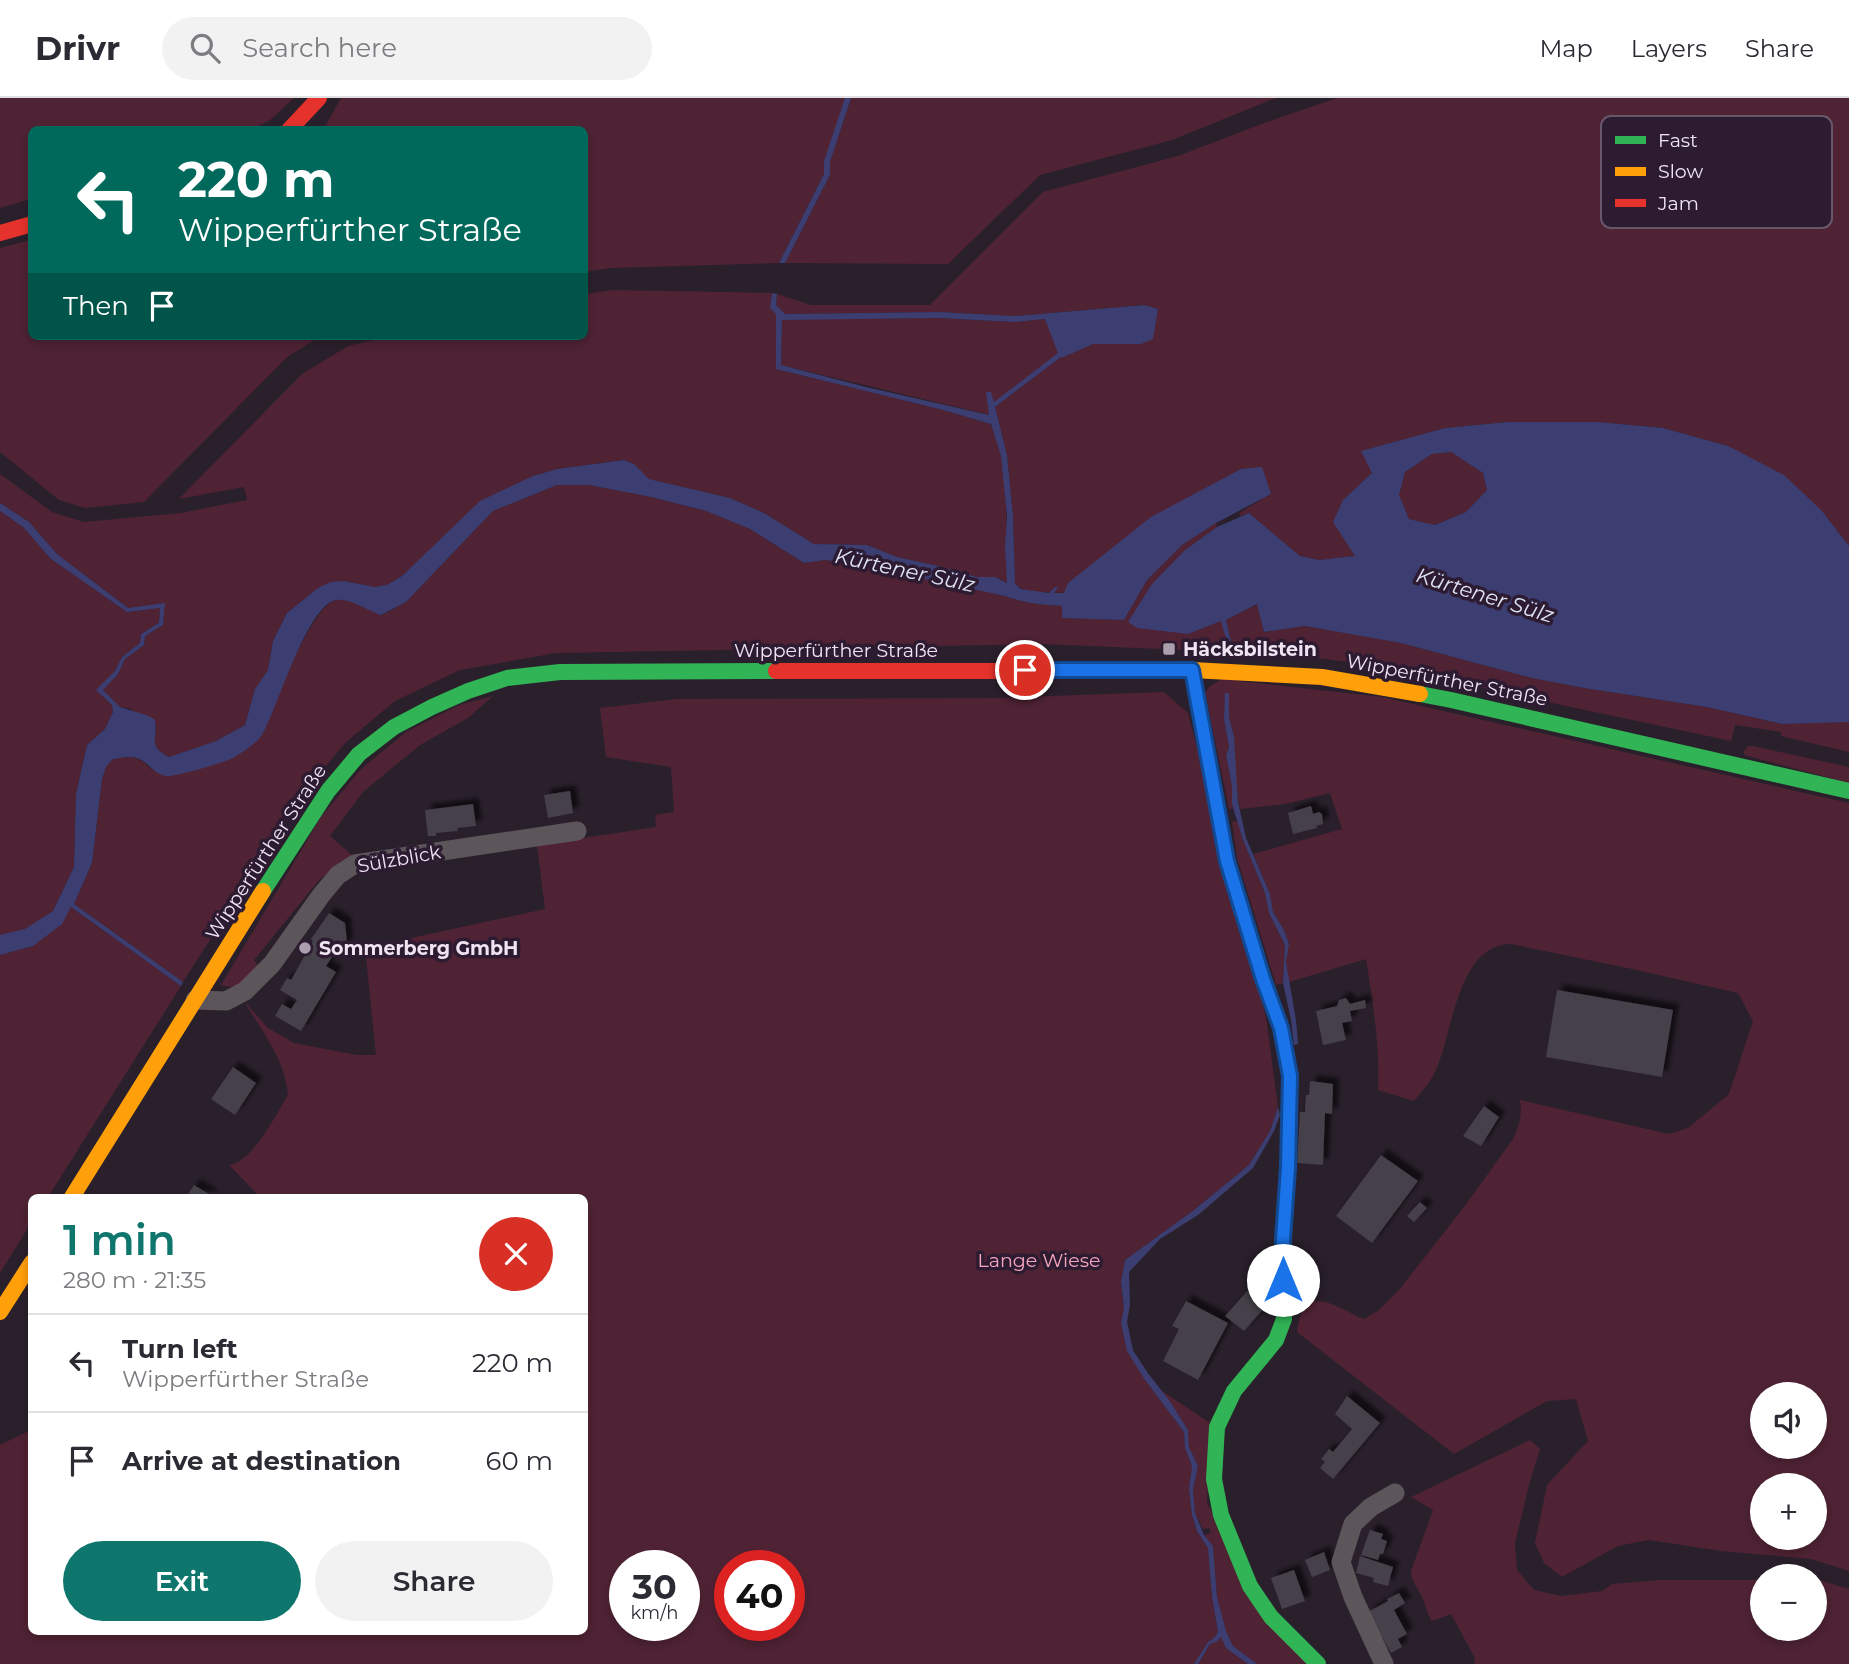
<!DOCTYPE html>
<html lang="en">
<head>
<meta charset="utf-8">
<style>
	:root { --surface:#fff; --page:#f2f2f3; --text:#2b2b33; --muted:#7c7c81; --line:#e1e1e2; --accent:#0f766e }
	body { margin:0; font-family:Montserrat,sans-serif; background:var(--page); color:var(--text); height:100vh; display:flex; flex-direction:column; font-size:26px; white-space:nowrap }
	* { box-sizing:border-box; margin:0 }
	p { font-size:23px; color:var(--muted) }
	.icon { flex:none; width:38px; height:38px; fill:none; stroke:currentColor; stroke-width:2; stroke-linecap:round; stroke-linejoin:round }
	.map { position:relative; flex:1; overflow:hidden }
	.details { position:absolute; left:28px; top:1096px; width:560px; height:441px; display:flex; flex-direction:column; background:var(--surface); border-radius:10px; box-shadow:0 4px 10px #0003 }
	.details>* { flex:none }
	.hud { position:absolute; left:28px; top:28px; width:560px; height:214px; border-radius:10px; box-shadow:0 4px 10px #0003; background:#00695c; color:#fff; overflow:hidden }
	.controls { position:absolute; left:1750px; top:1284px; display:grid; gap:14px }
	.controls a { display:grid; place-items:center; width:77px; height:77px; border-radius:50%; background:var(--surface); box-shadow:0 4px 10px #0003; font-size:35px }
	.speed { position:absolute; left:609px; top:1452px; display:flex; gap:14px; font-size:35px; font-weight:700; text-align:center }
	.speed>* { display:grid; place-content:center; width:91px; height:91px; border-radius:50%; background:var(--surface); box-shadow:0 4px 10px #0003; line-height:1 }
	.speed small { font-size:18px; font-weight:400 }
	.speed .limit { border:10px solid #d22; background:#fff; color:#111 }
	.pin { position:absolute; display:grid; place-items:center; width:60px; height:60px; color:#fff; margin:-30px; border:4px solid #fff; border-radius:50%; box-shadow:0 2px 7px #0007 }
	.me { position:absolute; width:77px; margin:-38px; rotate:0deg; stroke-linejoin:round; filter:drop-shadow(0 0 5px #0008) }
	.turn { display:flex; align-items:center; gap:24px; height:147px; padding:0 35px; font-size:32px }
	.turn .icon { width:91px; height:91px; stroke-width:2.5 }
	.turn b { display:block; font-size:49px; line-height:60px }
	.then { display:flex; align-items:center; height:66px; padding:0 35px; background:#0003; gap:14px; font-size:26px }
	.round { display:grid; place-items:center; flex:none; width:74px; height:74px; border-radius:37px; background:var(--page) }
	.headline { display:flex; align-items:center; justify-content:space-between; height:119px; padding:0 35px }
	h1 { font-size:42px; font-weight:600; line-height:52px; color:var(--accent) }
	.primary-button { display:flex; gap:14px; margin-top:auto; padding:14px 35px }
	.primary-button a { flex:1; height:80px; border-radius:42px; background:var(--accent); color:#fff; font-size:28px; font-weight:600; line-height:80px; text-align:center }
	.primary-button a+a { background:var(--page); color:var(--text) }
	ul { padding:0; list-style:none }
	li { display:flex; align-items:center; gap:21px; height:98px; padding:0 35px; border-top:2px solid var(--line) }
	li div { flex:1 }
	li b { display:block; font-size:26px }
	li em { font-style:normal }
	header { display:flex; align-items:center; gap:42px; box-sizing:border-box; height:98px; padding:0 35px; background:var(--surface); border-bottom:2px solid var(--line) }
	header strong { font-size:33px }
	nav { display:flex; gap:38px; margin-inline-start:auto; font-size:24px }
	.search { width:490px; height:63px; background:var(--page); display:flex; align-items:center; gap:18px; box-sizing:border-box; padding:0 24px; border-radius:38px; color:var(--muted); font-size:26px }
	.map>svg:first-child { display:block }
	.green { fill:#4f2334; fill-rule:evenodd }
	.water { fill:#3c3e72; fill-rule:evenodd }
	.building { fill:#453f4a; filter:url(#shadow) }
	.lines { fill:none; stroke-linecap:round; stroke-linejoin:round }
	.street { stroke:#5c565b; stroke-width:19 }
	.fast { stroke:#30b455; stroke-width:16 }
	.slow { stroke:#ff9f0a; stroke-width:16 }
	.jam { stroke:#e5322d; stroke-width:16 }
	.route-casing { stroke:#114b97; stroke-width:18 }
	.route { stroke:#1a73e8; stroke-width:12 }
	.poi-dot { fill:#ab9fad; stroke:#2d1b31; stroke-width:2.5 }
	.labels { text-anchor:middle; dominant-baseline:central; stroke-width:7; stroke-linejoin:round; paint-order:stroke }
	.poi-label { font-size:19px; font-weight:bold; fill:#f0e4f3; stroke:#2d1b31; text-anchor:start }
	.street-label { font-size:19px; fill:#f0e4f3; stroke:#2d1b31 }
	.park-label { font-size:19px; fill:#f7a6bf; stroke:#2d1b31 }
	.water-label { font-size:21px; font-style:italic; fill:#e0e3f5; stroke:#2d1b31 }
	.key { fill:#2d1b31; stroke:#68576b; stroke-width:2 }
	.key-label { font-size:19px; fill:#f0e4f3 }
</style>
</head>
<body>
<header>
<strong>Drivr</strong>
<div class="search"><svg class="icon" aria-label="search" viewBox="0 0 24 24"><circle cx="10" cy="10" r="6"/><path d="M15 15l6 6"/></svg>Search here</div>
<nav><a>Map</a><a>Layers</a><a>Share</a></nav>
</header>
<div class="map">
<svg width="1849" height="1566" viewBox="0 0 1849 1566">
	<defs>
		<filter id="shadow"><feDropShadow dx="6" dy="-6" stdDeviation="2" flood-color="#0009"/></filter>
	</defs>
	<rect width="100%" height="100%" fill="#2a202c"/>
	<g class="green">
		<path d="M0 0H294L270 22 253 31 32 32 31 101 0 110Z"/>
		<path d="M341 0H845L825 63 824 76 779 165 611 170 585 174 584 32H321L326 27Z"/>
		<path d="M851 0H1276L1172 42 1040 77 948 166 785 165 830 77V64Z"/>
		<path d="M1337 0H1849V448L1822 413 1728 348 1663 330 1598 324H1508L1445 330 1362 353 1372 375 1343 402 1356 458 1319 462 1300 458 1249 415 1240 418 1239 415 1271 396 1063 495C1048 494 1027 497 1015 486L1013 418 1007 357 995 309 1061 259H1064L1093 246H1141L1158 211 1145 207 1015 218 939 214 785 216 776 207 777 196 811 207H930L1043 94 1178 58 1264 25Z"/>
		<path d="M31 142 32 238H321L287 259 144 404 85 410 59 402 0 354V150Z"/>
		<path d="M612 192 772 195 770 210 776 216V271L943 312 991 326C994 336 998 347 1001 358 1009 399 1005 443 1008 485L995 479H977L938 468 897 459 867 447 814 446 764 415 730 400 648 381 634 366 624 362 557 371 533 378 402 478 387 487 375 489 344 483 318 490 287 515 273 543 268 572 255 591 245 627 216 643 169 659C153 650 154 646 156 628L129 610 120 609 103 592 118 576 125 561 144 547 145 538 163 527 164 506 128 510 57 456 29 424 0 405V376L52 414 84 424 181 415 247 402 244 389 179 401 302 276 348 248 391 238H584L585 196Z"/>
		<path d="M938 220 1015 224 1045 221 1059 255 994 305 990 317 781 267 782 221Z"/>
		<path d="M1451 354 1483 375 1487 392 1466 414 1434 427 1409 421 1399 397 1405 374 1432 356Z"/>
		<path d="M557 387H589L651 399 706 413 750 431 804 465 825 462 849 465 1005 498C1024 505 1042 507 1063 508V520L1124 522 1147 482 1182 447 1216 425 1217 429 1185 452 1188 536 1222 522 1227 543H1231L1226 522 1258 506 1264 534 1305 528 1364 538 1401 545 1532 580 1584 590 1707 609 1782 626 1849 623V654L1781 638V634L1735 627 1731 643 1379 568 1285 556 1040 546 556 555 460 572 395 603 345 645 302 697 183 884 74 806 92 765 102 681 106 669 113 661C132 658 138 657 152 672L261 639C271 614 311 507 336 502 350 500 368 513 382 517L406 504 493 413Z"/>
		<path d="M0 413 23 429 51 461 127 514 160 510 159 525 141 536 140 545 122 559 115 573 97 592 112 608 113 614 105 631 87 647 76 696 74 769 53 813 25 832 0 837Z"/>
		<path d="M1222 581 1382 599 1849 705V1473L1811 1461 1721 1453 1649 1442 1618 1448 1562 1479 1544 1465 1535 1445 1547 1387 1588 1343 1576 1301 1547 1303 1454 1356 1297 1234C1298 1228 1299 1218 1303 1212 1315 1189 1350 1217 1364 1221L1379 1212 1399 1192 1464 1109 1513 1041C1520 1027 1522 1017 1520 1002L1669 1036 1688 1030 1729 996 1753 923 1738 895 1632 871 1511 846C1459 846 1453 930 1438 967 1433 981 1423 992 1414 1003L1378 992C1380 948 1373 905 1366 861L1289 884 1286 864 1289 846 1284 832 1273 814 1270 796 1253 756 1342 731 1330 695 1285 706 1240 711 1236 688 1234 638 1229 620V595H1226L1224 621 1229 649 1226 657 1232 688V706L1233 711H1229L1205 595 1209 589ZM1762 1297H1815V1349H1762ZM1762 1388H1815V1440H1762Z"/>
		<path d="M1164 594 1188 615 1266 919 1278 1009 1270 1033 1249 1067 1194 1112 1125 1162 1121 1183 1124 1209 1121 1225 1145 1282 1184 1334 1185 1350 1192 1368 1189 1391 1192 1417 1197 1433 1208 1450 1212 1499 1218 1534 1214 1540 1208 1544 1194 1566H0V1347L31 1332 32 1533H584V1099H260L229 1067C253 1064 276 1016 288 997 286 963 261 932 244 903L268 930 294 945 357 957H376L365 850 545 811 537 747 656 729 655 717 674 714 671 669 606 659 600 610 676 601 996 600ZM625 1468H684V1528H625ZM730 1468H789V1528H730Z"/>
		<path d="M493 598 468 620 420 647 363 694 330 738 353 758 319 782 254 862 260 871 235 890 221 887 321 719 360 672 406 634 459 607Z"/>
		<path d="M1748 648H1753L1849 669V685L1744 657V653Z"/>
		<path d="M1238 723 1243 742 1265 795 1269 815 1285 847 1283 885 1276 887 1237 760 1232 724Z"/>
		<path d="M71 809 181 888 48 1099H32L31 1125 0 1175V857L33 848Z"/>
		<path d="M1162 1293 1210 1325 1207 1406 1309 1566H1257L1233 1548 1226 1533 1217 1499 1213 1448 1204 1437 1211 1435 1209 1430 1203 1431 1195 1415 1193 1391 1198 1368 1189 1349 1188 1332Z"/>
		<path d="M1530 1342 1540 1351 1530 1383 1515 1445 1517 1472 1534 1492 1561 1498 1602 1493 1612 1486 1660 1482H1762V1531H1815L1816 1481 1849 1491V1566H1474L1475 1560 1451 1516 1432 1523C1427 1515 1426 1510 1423 1501 1419 1491 1411 1483 1411 1473L1433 1412 1411 1399Z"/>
		<path d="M1222 1539 1226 1550 1248 1566H1198L1210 1546 1218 1543Z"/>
	</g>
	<g class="water">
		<path d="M845 0H851L830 64V77L785 165H779L824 76V63Z"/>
		<path d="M772 195 777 196 776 207 785 216 939 214 1015 218 1145 207 1158 211 1153 241 1141 246H1093L1064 259H1061L995 309 1007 357 1013 418 1015 486 1021 491 1049 495 1055 489 1058 490 1054 495H1064L1068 485 1151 419 1241 371 1262 369 1271 396 1216 425 1182 447 1147 482 1124 522 1062 520V508C1042 507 1024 505 1005 498L849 465 825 462 804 465 750 431 706 413 651 399 589 387H557L493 413 406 504 381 517C368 513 350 500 336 502 307 507 277 612 262 637 257 645 241 655 233 660 223 665 175 679 166 678 154 676 149 665 139 661 131 657 122 660 113 661L106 669 102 681 92 765 74 806 183 884 181 888 71 809 62 826 33 848 0 857V837L25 831 53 813 74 769 76 696 87 647 105 631 113 614 112 607 96 592 115 573 122 559 140 545 141 536 159 525 160 510 127 514 51 461 23 429 0 413V405L29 424 57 456 128 510 165 505 163 527 145 538 144 547 125 561 118 576 103 592 120 609 149 618 155 622C158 643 147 647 169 659L216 643 245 627 255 591 268 572 273 543 287 515 318 490 331 484 344 483 375 489 387 487 402 478 480 403 533 378 557 371 624 362 634 366 649 381 730 400 764 415 814 446 867 447 897 459 938 468 977 479H995L1007 485 1005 449 1007 418 1001 358 991 326 943 312 776 271V216L770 210ZM938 220 1015 224 1045 221 1058 255 994 304 991 294H986L989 317 866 289 781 267 782 222Z"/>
		<path d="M1508 324H1598L1663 330 1728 348 1784 377 1822 413 1849 448V624L1782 626 1707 609 1584 590 1532 580 1401 545 1305 528 1264 534 1257 506 1226 522 1231 543 1227 544 1221 523 1188 536 1137 530 1128 524 1152 486 1185 452 1217 429 1249 415 1300 458 1319 462 1355 458 1333 424 1343 402 1372 375 1361 353 1445 330ZM1451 354 1483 375 1487 392 1466 414 1435 427 1409 421 1399 397 1405 374 1432 356Z"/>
		<path d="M1225 595H1229V620L1234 638 1238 704 1246 740 1270 796 1273 814 1284 832 1289 846 1286 864 1296 922 1298 946 1294 947 1291 922 1283 885 1285 847 1269 815 1265 795 1243 742 1232 706V688L1226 657 1229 649 1224 621Z"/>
		<path d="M1278 1009 1280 1017 1274 1033 1253 1070 1198 1117 1160 1141 1129 1174 1130 1207 1127 1224 1133 1252 1147 1274 1169 1302 1188 1332 1189 1349 1198 1368 1193 1391 1195 1415 1204 1437 1213 1448 1217 1499 1226 1533 1233 1548 1257 1566H1248L1226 1550 1221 1539 1218 1543 1210 1546 1198 1566H1194L1208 1544 1214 1540 1218 1534 1212 1499 1208 1450 1197 1433 1192 1417 1189 1391 1192 1368 1185 1350 1184 1334 1145 1282 1127 1253 1121 1225 1124 1209 1121 1183 1125 1162 1194 1112 1249 1067 1270 1033Z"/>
	</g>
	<g class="building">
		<path d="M570 693 573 715 548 720 544 697Z"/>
		<path d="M473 706 476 728 457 730 458 733 436 735V738H428L425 712Z"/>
		<path d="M1311 708 1313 716 1319 714 1322 716 1323 726 1316 728 1317 730 1293 736 1288 715Z"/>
		<path d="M329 815 345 825 347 844 338 858 334 856 326 868 336 874 301 933 275 918 282 906 291 911 297 902 280 892 287 880 291 882 313 843 311 841Z"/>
		<path d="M1557 892 1673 912 1662 979 1546 959Z"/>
		<path d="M1346 900 1350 906 1365 902 1366 910 1350 913 1352 923 1342 925 1346 942 1323 947 1316 913 1337 908 1339 902Z"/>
		<path d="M233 969 256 985 235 1017 211 1001Z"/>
		<path d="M1310 983 1333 986 1332 1016 1325 1015 1323 1067 1297 1065 1300 1014H1305L1306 997H1309Z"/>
		<path d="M1484 1008 1499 1019 1481 1048 1463 1038Z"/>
		<path d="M1381 1057 1418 1083 1372 1145 1336 1118Z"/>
		<path d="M194 1087 214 1099H186Z"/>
		<path d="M1420 1104 1427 1110 1414 1124 1407 1118Z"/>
		<path d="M1248 1192 1267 1207 1244 1233 1225 1218Z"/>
		<path d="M1186 1203 1228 1225 1198 1282 1163 1263 1179 1231 1172 1228Z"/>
		<path d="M1347 1298 1380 1325 1333 1381 1320 1370 1325 1364 1321 1361 1329 1351 1333 1354 1352 1331 1335 1316Z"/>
		<path d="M1370 1432 1383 1436 1381 1441 1387 1443 1383 1456H1380L1378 1462 1361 1457Z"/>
		<path d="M1324 1454 1330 1472 1312 1479 1305 1462Z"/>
		<path d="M1360 1458 1393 1469 1388 1488 1373 1484 1374 1480 1356 1475Z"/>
		<path d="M1294 1472 1305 1503 1282 1511 1271 1480Z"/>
		<path d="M1399 1495 1405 1505 1394 1512 1407 1536 1398 1541 1402 1549 1391 1555 1368 1514 1388 1503 1387 1501Z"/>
	</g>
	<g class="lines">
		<g class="street">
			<path d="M195 902 226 903 245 893 272 866 322 796 338 777 355 766 577 733"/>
			<path d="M1384 1566 1353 1499 1341 1464 1353 1426 1371 1409 1395 1395"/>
		</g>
		<g class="fast">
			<path d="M1420 596 1451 602 1849 693"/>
			<path d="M263 793 328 693 359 656 394 629 432 609 468 593 507 580 560 574 776 573"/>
			<path d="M1256 859 1281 930 1290 978 1288 1070 1283 1141 1284 1221 1276 1242 1234 1293 1217 1329 1214 1381 1221 1417 1250 1488 1271 1519 1318 1566"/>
		</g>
		<g class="slow">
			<path d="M1192 572 1227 763 1256 859"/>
			<path d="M1029 573 1192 572 1322 579 1420 596"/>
			<path d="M72 1099 263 793"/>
			<path d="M0 1214 32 1164"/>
		</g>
		<g class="jam">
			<path d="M289 32 319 0"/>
			<path d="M0 135 32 126"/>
			<path d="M776 573H1029"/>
		</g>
	</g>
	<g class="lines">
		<defs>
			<path id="route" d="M1025 572H1192L1227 763 1263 881 1281 930 1290 978 1288 1070 1283 1141V1182"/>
		</defs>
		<use href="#route" class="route-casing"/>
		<use href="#route" class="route"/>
	</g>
	<g class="poi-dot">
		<rect x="1162" y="544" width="14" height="14" rx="3.5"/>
		<circle cx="305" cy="850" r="7"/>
	</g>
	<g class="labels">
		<g class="poi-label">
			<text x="1183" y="551">Häcksbilstein</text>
			<text x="319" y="850">Sommerberg GmbH</text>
		</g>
		<g class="street-label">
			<text x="836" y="552">Wipperfürther Straße</text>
			<text transform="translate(1447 582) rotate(11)">Wipperfürther Straße</text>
			<text transform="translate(266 754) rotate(-57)">Wipperfürther Straße</text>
			<text transform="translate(399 761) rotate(-10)">Sülzblick</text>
		</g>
		<g class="park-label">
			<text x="1039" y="1162">Lange Wiese</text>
		</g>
		<g class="water-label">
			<text transform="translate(905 472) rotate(12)">Kürtener Sülz</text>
			<text transform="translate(1485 497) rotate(17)">Kürtener Sülz</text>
		</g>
	</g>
	<rect x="1601" y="18" width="231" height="112" rx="10" class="key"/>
	<rect x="1615" y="38" width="31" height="8" fill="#30b455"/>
	<rect x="1615" y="69" width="31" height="9" fill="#ff9f0a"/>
	<rect x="1615" y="101" width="31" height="8" fill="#e5322d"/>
	<g class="key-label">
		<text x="1658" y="49">Fast</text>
		<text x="1658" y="80">Slow</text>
		<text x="1658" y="112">Jam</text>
	</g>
</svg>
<div class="controls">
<a><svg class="icon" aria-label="sound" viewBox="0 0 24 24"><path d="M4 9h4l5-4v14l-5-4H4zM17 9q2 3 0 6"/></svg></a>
<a>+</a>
<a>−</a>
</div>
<div class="speed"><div>30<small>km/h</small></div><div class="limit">40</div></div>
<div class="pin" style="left:1025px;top:572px;background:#d93025"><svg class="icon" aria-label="arrive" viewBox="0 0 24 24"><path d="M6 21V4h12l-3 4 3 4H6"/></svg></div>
<svg class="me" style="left:1283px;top:1182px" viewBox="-20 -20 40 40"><circle r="19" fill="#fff"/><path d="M0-13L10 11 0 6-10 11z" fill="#1a73e8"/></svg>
<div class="hud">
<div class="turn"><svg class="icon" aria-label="left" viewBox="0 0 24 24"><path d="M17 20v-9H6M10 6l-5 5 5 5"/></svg><div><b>220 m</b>Wipperfürther Straße</div></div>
<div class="then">Then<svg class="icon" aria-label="arrive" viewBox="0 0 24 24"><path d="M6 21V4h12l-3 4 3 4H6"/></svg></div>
</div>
<section class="details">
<div class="headline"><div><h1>1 min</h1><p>280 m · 21:35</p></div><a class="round" style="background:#d93025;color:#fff"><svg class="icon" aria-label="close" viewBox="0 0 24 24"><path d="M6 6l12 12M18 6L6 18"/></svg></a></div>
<ul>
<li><svg class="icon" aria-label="left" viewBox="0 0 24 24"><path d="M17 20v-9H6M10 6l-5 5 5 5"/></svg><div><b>Turn left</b><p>Wipperfürther Straße</p></div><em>220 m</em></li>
<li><svg class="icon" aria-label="arrive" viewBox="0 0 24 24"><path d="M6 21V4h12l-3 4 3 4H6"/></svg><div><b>Arrive at destination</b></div><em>60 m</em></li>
</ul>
<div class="primary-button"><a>Exit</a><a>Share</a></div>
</section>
</div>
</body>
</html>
